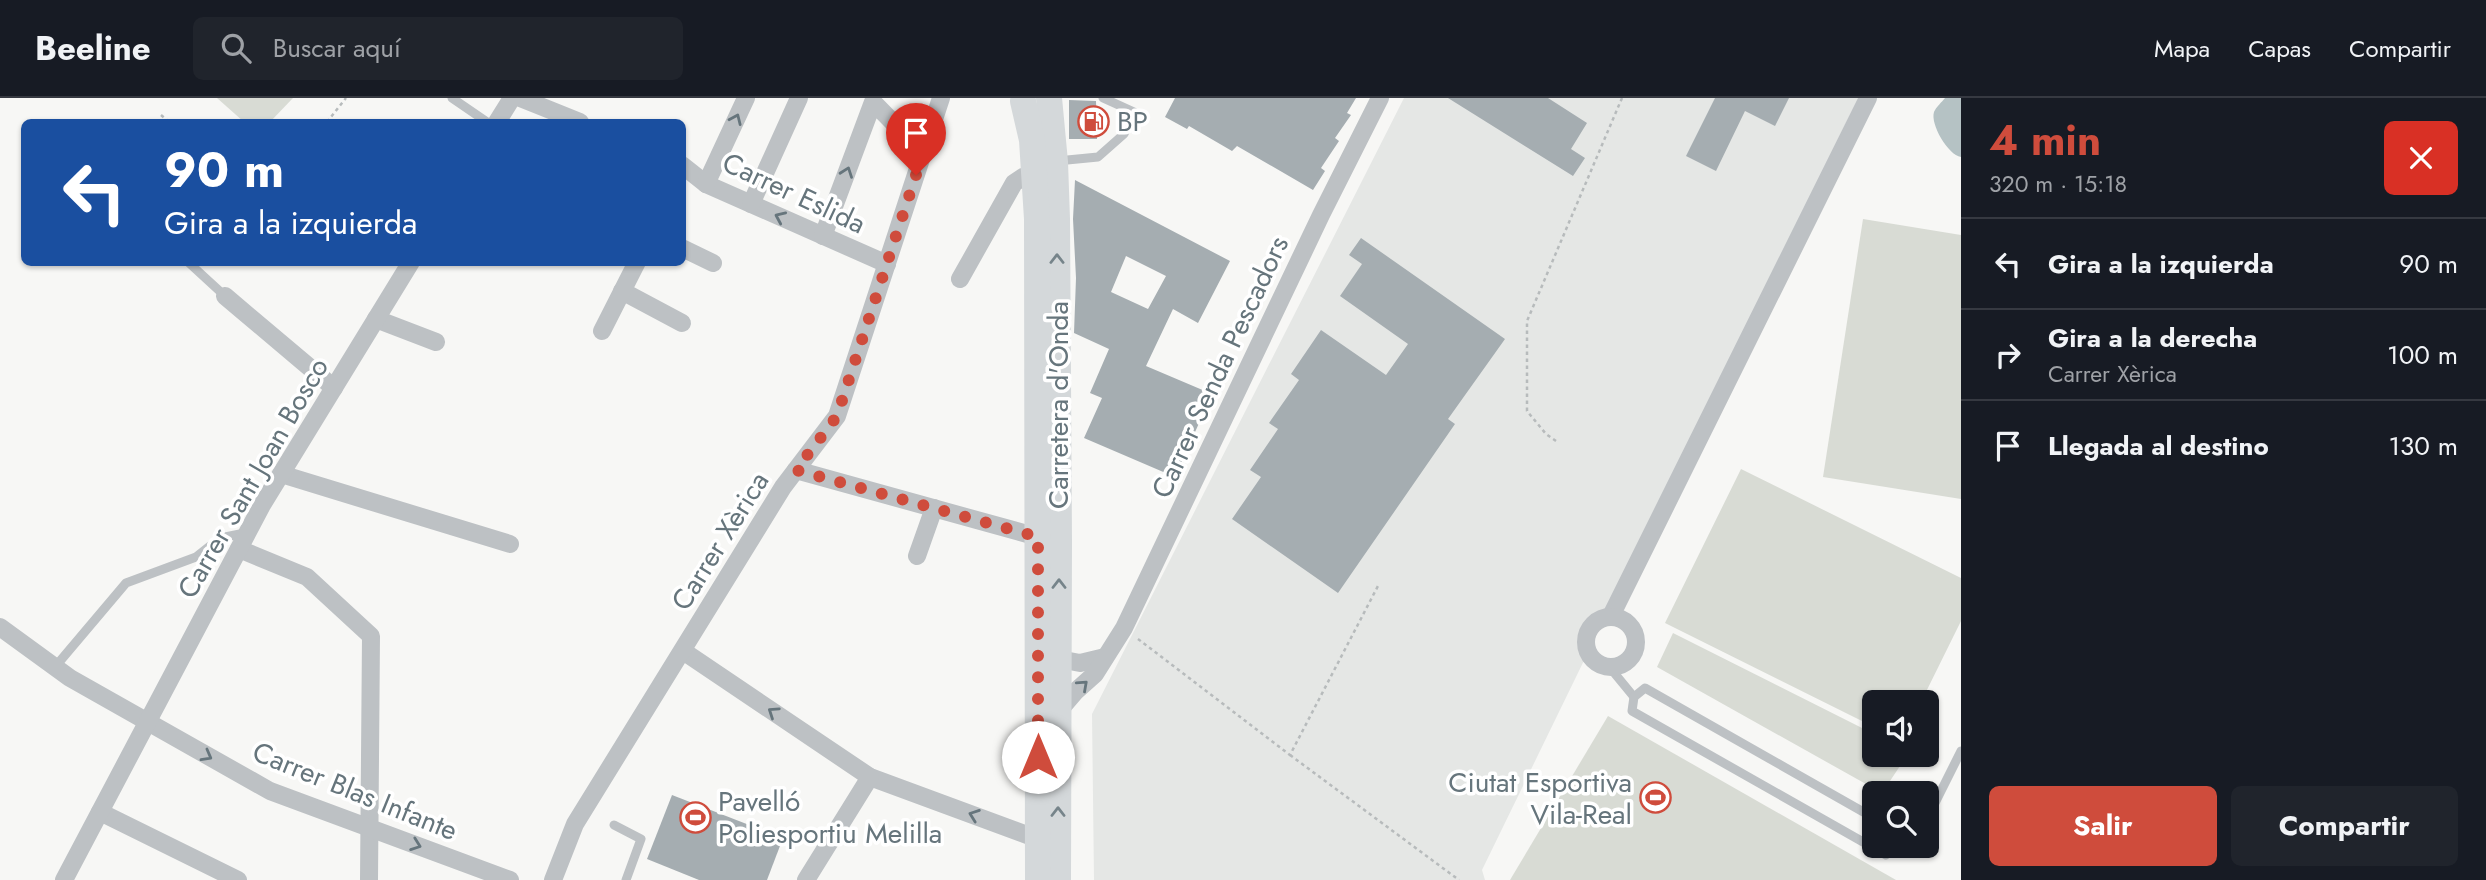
<!DOCTYPE html>
<html lang="es">
<head>
<meta charset="utf-8">
<style>
	:root { --surface:#171b24; --page:#20242c; --text:#f1f3f6; --muted:#9ea1a6; --line:#363941; --accent:#cf4c3c }
	body { margin:0; font-family:Jost,sans-serif; background:var(--page); color:var(--text); height:100vh; display:flex; flex-direction:column; font-size:26px; white-space:nowrap }
	* { box-sizing:border-box; margin:0 }
	p { font-size:23px; color:var(--muted) }
	.icon { flex:none; width:38px; height:38px; fill:none; stroke:currentColor; stroke-width:2; stroke-linecap:round; stroke-linejoin:round }
	.map { position:relative; flex:1; overflow:hidden }
	.panel { display:flex; flex-direction:column; background:var(--surface); width:525px }
	.panel>* { flex:none }
	.top-card { position:absolute; left:21px; top:21px; width:665px; height:147px; border-radius:10px; box-shadow:0 2px 5px #0004; background:#1a4fa0; color:#fff; overflow:hidden }
	.tools { position:absolute; left:1862px; top:592px; display:grid; gap:14px }
	.tools a { display:grid; place-items:center; width:77px; height:77px; border-radius:10px; background:var(--surface); box-shadow:0 2px 5px #0004; font-size:35px }
	.pin { position:absolute; display:grid; place-items:center; width:60px; height:60px; color:#fff; margin:-72px -30px; border-radius:50% 50% 50% 0; rotate:-45deg; box-shadow:0 0 7px #0007 }
	.pin .icon { rotate:45deg }
	.me { position:absolute; width:77px; margin:-38px; rotate:0deg; stroke-linejoin:round; filter:drop-shadow(0 0 5px #0008) }
	.turn { display:flex; align-items:center; gap:24px; height:147px; padding:0 28px; font-size:32px }
	.turn .icon { width:91px; height:91px; stroke-width:2.5 }
	.turn b { display:block; font-size:49px; line-height:60px }
	.round { display:grid; place-items:center; flex:none; width:74px; height:74px; border-radius:10px; background:var(--page) }
	.headline { display:flex; align-items:center; justify-content:space-between; height:119px; padding:0 28px }
	h1 { font-size:42px; font-weight:700; line-height:52px; color:var(--accent) }
	.button { display:flex; gap:14px; margin-top:auto; padding:14px 28px }
	.button a { flex:1; height:80px; border-radius:10px; background:var(--accent); color:#fff; font-size:28px; font-weight:700; line-height:80px; text-align:center }
	.button a+a { background:var(--page); color:var(--text) }
	ul { padding:0; list-style:none }
	li { display:flex; align-items:center; gap:21px; height:91px; padding:0 28px; border-top:2px solid var(--line) }
	li div { flex:1 }
	li b { display:block; font-size:26px }
	li em { font-style:normal }
	header { display:flex; align-items:center; gap:42px; box-sizing:border-box; height:98px; padding:0 35px; background:var(--surface); border-bottom:2px solid var(--line) }
	header strong { font-size:33px }
	nav { display:flex; gap:38px; margin-inline-start:auto; font-size:24px }
	.search { width:490px; height:63px; background:var(--page); display:flex; align-items:center; gap:18px; box-sizing:border-box; padding:0 24px; border-radius:10px; color:var(--muted); font-size:26px }
	main { display:flex; flex:1; min-height:0 }
	.map>svg:first-child { display:block }
	.built { fill:#e5e7e5 }
	.green { fill:#d8dbd4 }
	.water { fill:#b5c2c4 }
	.building { fill:#a5adb1; fill-rule:evenodd }
	.lines { fill:none; stroke-linecap:round; stroke-linejoin:round }
	.path { stroke:#b7bbbc; stroke-width:2.5; stroke-dasharray:3.5 3.5; stroke-linecap:butt }
	.service { stroke:#bdc1c4; stroke-width:9 }
	.minor { stroke:#bdc1c4; stroke-width:18 }
	.secondary { stroke:#d4d8da; stroke-width:26 }
	.oneway { stroke:#66757c }
	.oneway2 { stroke:#76848a }
	.route { stroke:#cf4c3c; stroke-width:12; stroke-dasharray:0 21.6 }
	.labels { text-anchor:middle; dominant-baseline:central; stroke-width:7; stroke-linejoin:round; paint-order:stroke }
	.poi-label { font-size:28px; fill:#66757c; stroke:#fff; text-anchor:start }
	.street-label { font-size:28px; fill:#66757c; stroke:#fff }
</style>
</head>
<body>
<header>
<strong>Beeline</strong>
<div class="search"><svg class="icon" aria-label="search" viewBox="0 0 24 24"><circle cx="10" cy="10" r="6"/><path d="M15 15l6 6"/></svg>Buscar aquí</div>
<nav><a>Mapa</a><a>Capas</a><a>Compartir</a></nav>
</header>
<main>
<div class="map">
<svg width="1961" height="782" viewBox="0 0 1961 782">
	<rect width="100%" height="100%" fill="#f7f7f5"/>
	<path class="built" d="M1404 0H1858L1482 772 1485 782H1094L1092 616Z"/>
	<g class="green">
		<path d="M217 0H293L270 24H244Z"/>
		<path d="M1863 121 1961 137V401L1823 379Z"/>
		<path d="M1741 371 1961 480V523L1921 604H1874V629L1665 525Z"/>
		<path d="M1673 535 1874 636V656H1908L1882 695 1657 569Z"/>
		<path d="M1608 618 1896 782H1510Z"/>
	</g>
	<path class="water" d="M1945 0H1961V59C1948 57 1930 26 1934 14 1936 9 1942 4 1945 0Z"/>
	<g class="building">
		<path d="M1175 0H1356L1347 15 1351 17 1335 40 1339 43 1321 70 1325 73 1313 92 1237 48 1232 53 1189 28 1187 31 1165 19Z"/>
		<path d="M1448 0H1548L1587 25 1571 51 1585 60 1573 78Z"/>
		<path d="M1715 0H1789L1775 28 1745 13 1716 73 1686 58Z"/>
		<path d="M1069 2 1096 3 1097 41H1069Z"/>
		<path d="M1075 82 1230 163 1198 225 1173 211 1146 268 1212 296 1175 379 1084 340 1102 300 1090 295 1109 251 1074 235 1076 180 1073 121ZM1126 158 1166 178 1148 211 1111 194Z"/>
		<path d="M1361 140 1505 241 1448 321 1455 326 1338 495 1232 421 1261 379 1250 372 1278 331 1269 325 1299 282 1291 276 1321 232 1386 277 1408 246 1340 198 1362 166 1349 157Z"/>
		<path d="M672 697 783 740 767 782H699L647 761Z"/>
	</g>
	<g class="lines">
		<g class="path">
			<path d="M161 17 169 24"/>
			<path d="M327 24 346 0"/>
			<path d="M1556 343 1546 336 1527 313V223L1622 0"/>
			<path d="M1138 541 1290 657 1379 486"/>
			<path d="M1290 657 1459 782"/>
		</g>
		<g class="service">
			<path d="M452 0 487 24"/>
			<path d="M1057 63 1098 59 1124 36 1134 14 1103 0"/>
			<path d="M188 164 225 198"/>
			<path d="M55 569 126 485 196 459 220 440 245 435"/>
			<path d="M1611 571 1634 599"/>
			<path d="M1927 716 1929 717 1961 653"/>
			<path d="M1874 720 1645 590 1634 599 1632 613 1886 757 1899 747"/>
			<path d="M614 727 641 741 626 782"/>
		</g>
		<g class="minor">
			<path d="M520 0 580 24"/>
			<path d="M497 24 512 0"/>
			<path d="M682 67 706 86 887 166"/>
			<path d="M706 86 746 0"/>
			<path d="M751 106 799 0"/>
			<path d="M823 138 873 4 923 55"/>
			<path d="M682 150 713 165"/>
			<path d="M960 181 1014 85 1023 79 1035 77"/>
			<path d="M622 193 682 225"/>
			<path d="M225 198 334 290"/>
			<path d="M376 221 436 244"/>
			<path d="M602 233 637 164"/>
			<path d="M796 372 1038 439"/>
			<path d="M281 376 510 446"/>
			<path d="M239 451 307 479 371 538 369 782"/>
			<path d="M917 458 934 410"/>
			<path d="M1611 518 1868 0"/>
			<circle cx="1611" cy="544" r="25"/>
			<path d="M0 529 70 580 270 693 510 782"/>
			<path d="M683 553 870 679 1038 741"/>
			<path d="M1059 561 1080 565 1105 559"/>
			<path d="M1058 614 1076 593 1095 576 1124 530 1321 117 1380 0"/>
			<path d="M100 714 238 782"/>
			<path d="M64 782 262 407 411 164"/>
			<path d="M553 782 575 726 783 389 837 318 941 0"/>
			<path d="M806 782 870 679"/>
		</g>
		<g class="secondary">
			<path d="M1049 0 1055 64 1057 121 1059 444 1058 782"/>
			<path d="M1023 3 1032 42 1037 121 1038 782"/>
		</g>
	</g>
	<defs><path id="oneway-chevron" d="M-2-3.5L2.5 0L-2 3.5" fill="none" stroke-width="1.6" stroke-linecap="round" stroke-linejoin="round" transform="scale(1.75)"/></defs>
	<g class="oneway">
		<use href="#oneway-chevron" transform="translate(736 21) rotate(-66)"/>
		<use href="#oneway-chevron" transform="translate(847 74) rotate(-70)"/>
		<use href="#oneway-chevron" transform="translate(780 119) rotate(-156)"/>
		<use href="#oneway-chevron" transform="translate(1083 587) rotate(-42)"/>
		<use href="#oneway-chevron" transform="translate(773 614) rotate(-146)"/>
		<use href="#oneway-chevron" transform="translate(207 658) rotate(29)"/>
		<use href="#oneway-chevron" transform="translate(974 717) rotate(-160)"/>
		<use href="#oneway-chevron" transform="translate(416 747) rotate(20)"/>
	</g>
	<g class="oneway2">
		<use href="#oneway-chevron" transform="translate(1057 161) rotate(-90)"/>
		<use href="#oneway-chevron" transform="translate(1059 486) rotate(-90)"/>
		<use href="#oneway-chevron" transform="translate(1058 714) rotate(-90)"/>
	</g>
	<g class="lines">
		<path class="route" d="M916 77 837 318 796 372 1038 439V659"/>
	</g>
	<defs>
		<symbol id="fuel-ring" viewBox="-11 -11 22 22"><circle r="9.5" fill="#fff" stroke="#cf4c3c" stroke-width="1.5"/><path d="M-5.5-6h7V0h2V4h1.3V-2.5L3-4.5l.8-.8L6-3V5H2.5V1h-1V6h-7ZM-4.2-4.7v3.2H.2V-4.7Z" fill="#cf4c3c"/></symbol>
		<symbol id="stadium-ring" viewBox="-11 -11 22 22"><circle r="9.5" fill="#fff" stroke="#cf4c3c" stroke-width="1.5"/><path d="M0-5a6.5 5 0 1 0 0 10a6.5 5 0 1 0 0-10ZM-3.5-1.8h7v3.6h-7Z" fill="#cf4c3c"/></symbol>
	</defs>
	<g fill-rule="evenodd">
		<use href="#fuel-ring" x="1076" y="6" width="35" height="35"/>
		<use href="#stadium-ring" x="1638" y="682" width="35" height="35"/>
		<use href="#stadium-ring" x="678" y="702" width="35" height="35"/>
	</g>
	<g class="labels">
		<g class="poi-label">
			<text x="1117" y="23">BP</text>
			<text x="1632" y="684" text-anchor="end">Ciutat Esportiva<tspan x="1632" dy="32">Vila-Real</tspan></text>
			<text x="718" y="703">Pavelló<tspan x="718" dy="32">Poliesportiu Melilla</tspan></text>
		</g>
		<g class="street-label">
			<text transform="translate(794 95) rotate(25)">Carrer Eslida</text>
			<text transform="translate(1220 269) rotate(-65)">Carrer Senda Pescadors</text>
			<text transform="translate(1058 307) rotate(-90)">Carretera d'Onda</text>
			<text transform="translate(253 380) rotate(-60)">Carrer Sant Joan Bosco</text>
			<text transform="translate(720 443) rotate(-58)">Carrer Xèrica</text>
			<text transform="translate(355 693) rotate(22)">Carrer Blas Infante</text>
		</g>
	</g>
</svg>
<div class="tools">
<a><svg class="icon" aria-label="sound" viewBox="0 0 24 24"><path d="M4 9h4l5-4v14l-5-4H4zM17 9q2 3 0 6"/></svg></a>
<a><svg class="icon" aria-label="search" viewBox="0 0 24 24"><circle cx="10" cy="10" r="6"/><path d="M15 15l6 6"/></svg></a>
</div>
<div class="pin" style="left:916px;top:77px;background:#d93025"><svg class="icon" aria-label="arrive" viewBox="0 0 24 24"><path d="M6 21V4h12l-3 4 3 4H6"/></svg></div>
<svg class="me" style="left:1038px;top:659px" viewBox="-20 -20 40 40"><circle r="19" fill="#fff"/><path d="M0-13L10 11 0 6-10 11z" fill="#cf4c3c"/></svg>
<div class="top-card">
<div class="turn"><svg class="icon" aria-label="left" viewBox="0 0 24 24"><path d="M17 20v-9H6M10 6l-5 5 5 5"/></svg><div><b>90 m</b>Gira a la izquierda</div></div>
</div>
</div>
<section class="panel">
<div class="headline"><div><h1>4 min</h1><p>320 m · 15:18</p></div><a class="round" style="background:#d93025;color:#fff"><svg class="icon" aria-label="close" viewBox="0 0 24 24"><path d="M6 6l12 12M18 6L6 18"/></svg></a></div>
<ul>
<li><svg class="icon" aria-label="left" viewBox="0 0 24 24"><path d="M17 20v-9H6M10 6l-5 5 5 5"/></svg><div><b>Gira a la izquierda</b></div><em>90 m</em></li>
<li><svg class="icon" aria-label="right" viewBox="0 0 24 24"><path d="M7 20v-9h11M14 6l5 5-5 5"/></svg><div><b>Gira a la derecha</b><p>Carrer Xèrica</p></div><em>100 m</em></li>
<li><svg class="icon" aria-label="arrive" viewBox="0 0 24 24"><path d="M6 21V4h12l-3 4 3 4H6"/></svg><div><b>Llegada al destino</b></div><em>130 m</em></li>
</ul>
<div class="button"><a>Salir</a><a>Compartir</a></div>
</section>
</main>
</body>
</html>
